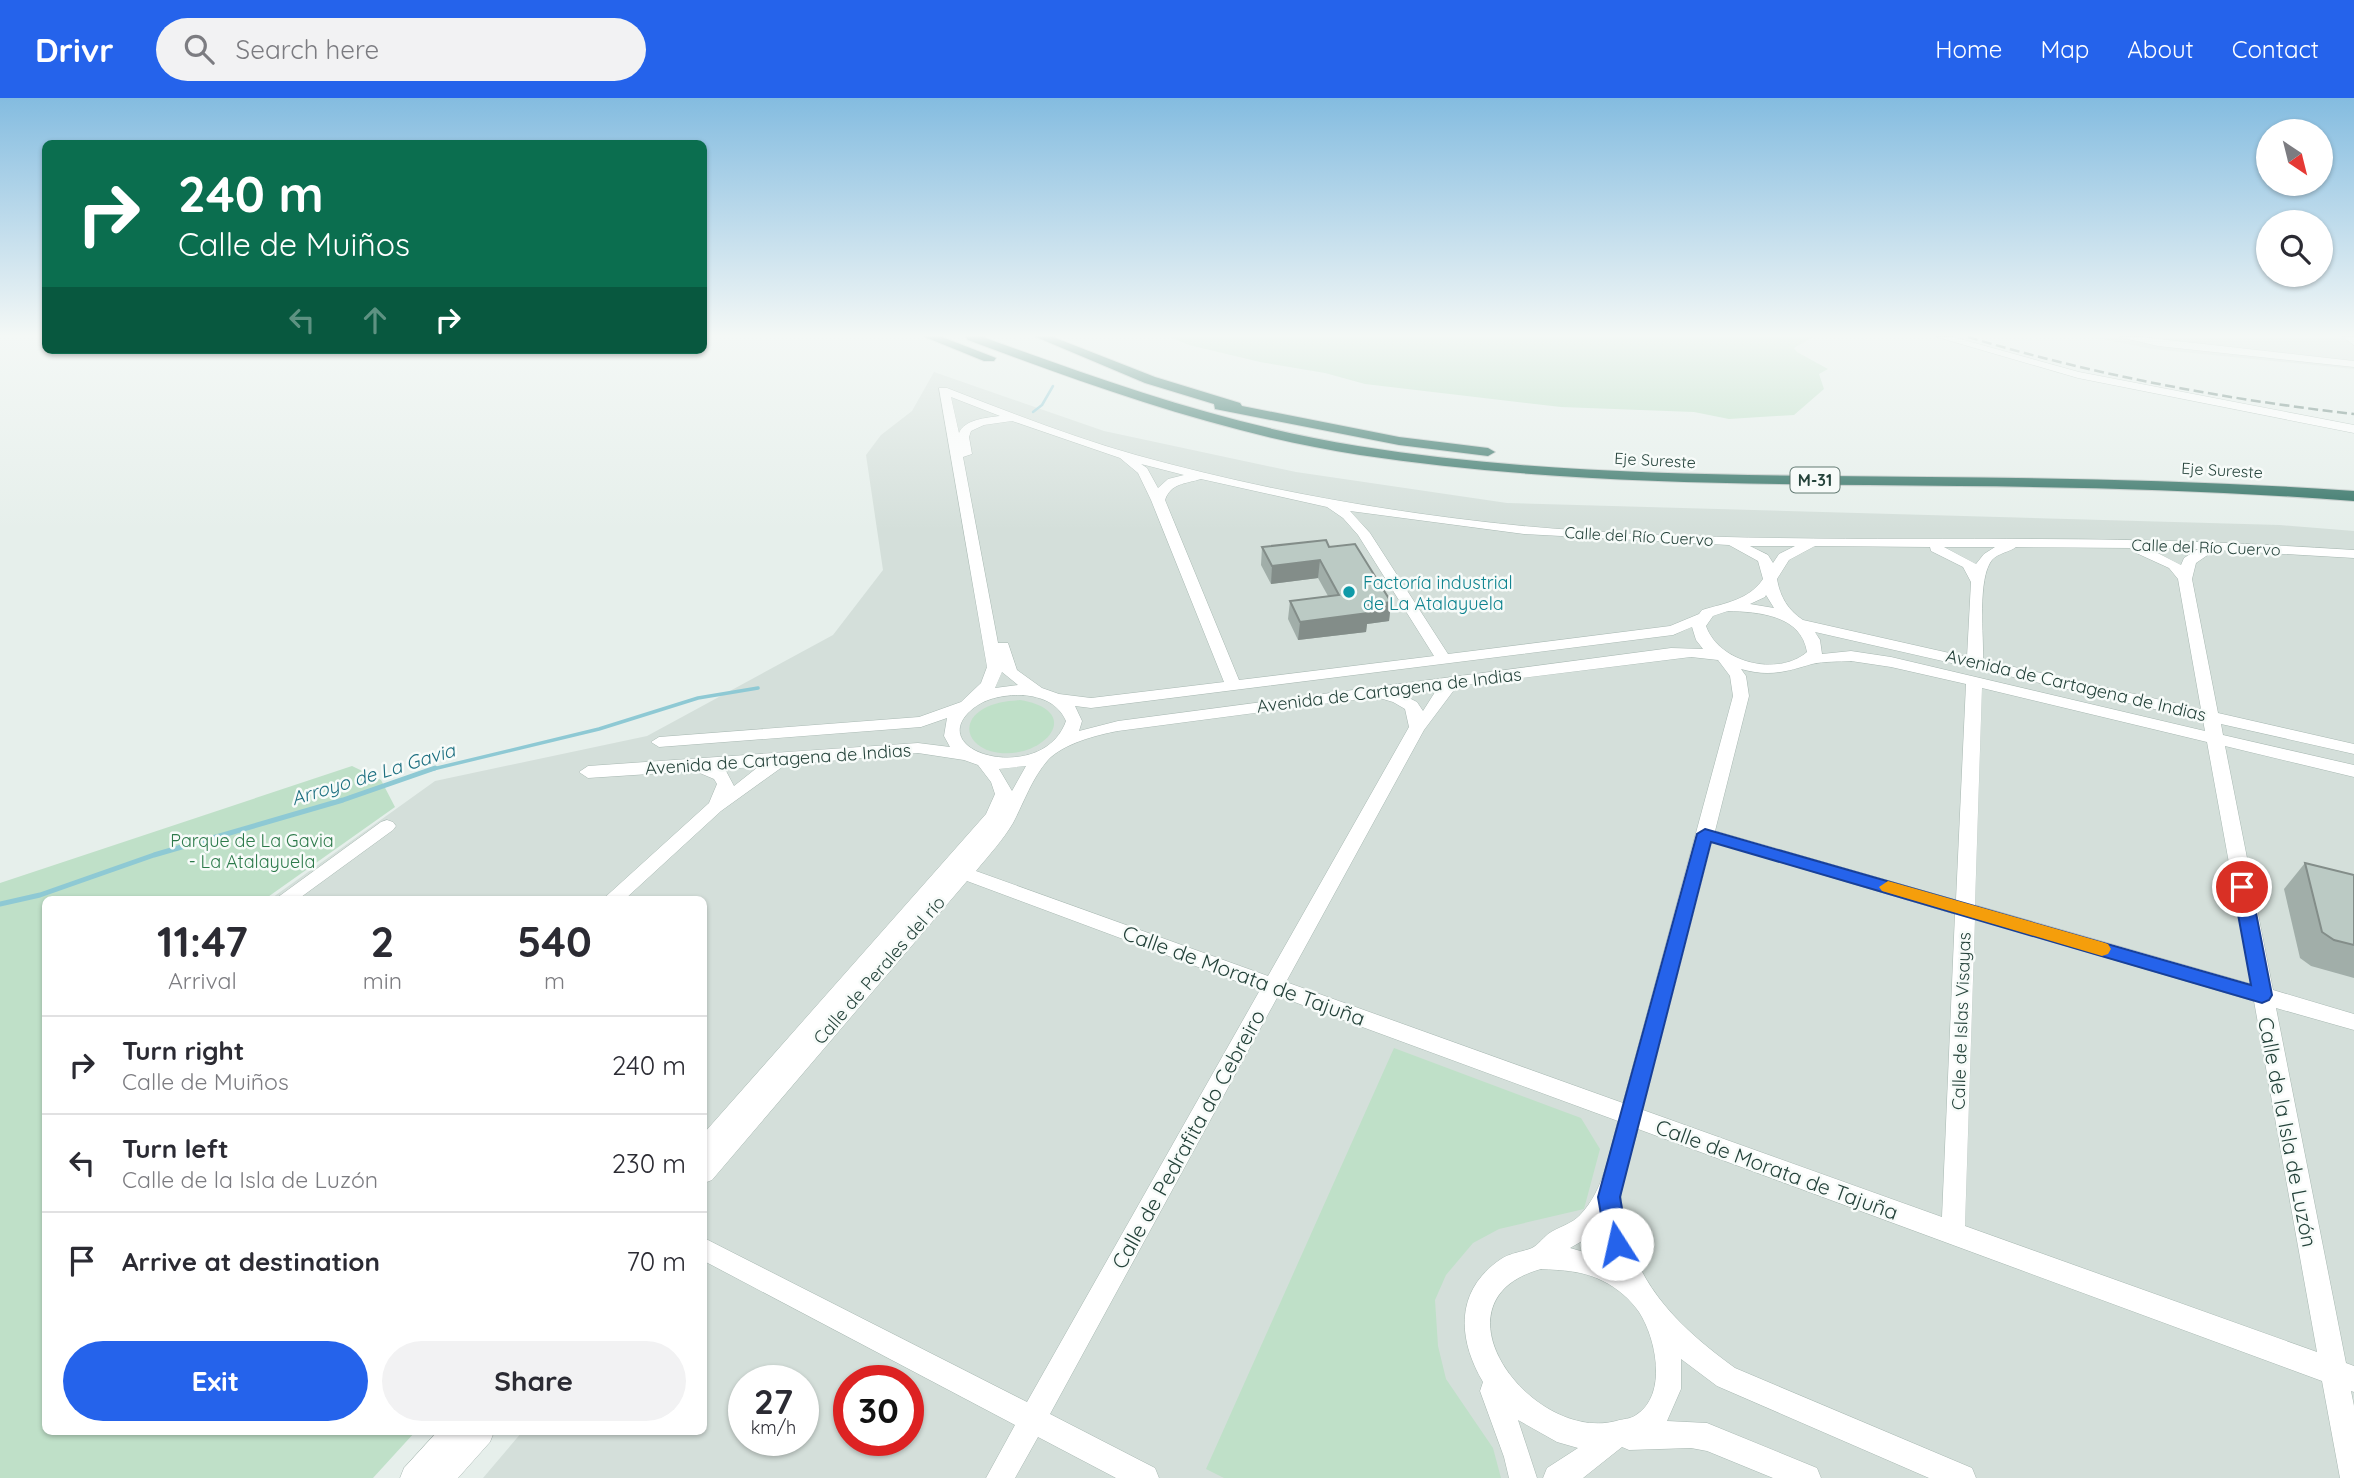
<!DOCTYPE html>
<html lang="en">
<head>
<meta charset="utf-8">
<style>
	:root { --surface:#fff; --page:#f2f2f3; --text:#2b2b33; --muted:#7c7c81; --line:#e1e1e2; --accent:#2563eb }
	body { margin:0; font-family:Quicksand,sans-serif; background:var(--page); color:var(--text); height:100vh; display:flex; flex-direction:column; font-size:26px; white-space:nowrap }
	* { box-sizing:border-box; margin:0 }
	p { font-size:23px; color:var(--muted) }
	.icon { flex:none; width:38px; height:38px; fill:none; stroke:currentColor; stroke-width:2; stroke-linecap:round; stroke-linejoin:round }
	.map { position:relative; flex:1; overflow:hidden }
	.details { position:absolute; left:42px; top:798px; width:665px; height:539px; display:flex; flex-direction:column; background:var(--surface); border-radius:10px; box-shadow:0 2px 5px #0004 }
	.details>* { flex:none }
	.guide { position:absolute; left:42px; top:42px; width:665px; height:214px; border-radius:10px; box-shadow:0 2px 5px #0004; background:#0b6e4f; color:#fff; overflow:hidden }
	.needle { width:46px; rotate:145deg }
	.buttons { position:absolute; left:2256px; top:21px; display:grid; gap:14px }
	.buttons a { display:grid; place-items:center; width:77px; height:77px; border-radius:50%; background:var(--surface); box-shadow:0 2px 5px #0004; font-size:35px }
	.speed { position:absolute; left:728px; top:1267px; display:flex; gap:14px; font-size:35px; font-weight:700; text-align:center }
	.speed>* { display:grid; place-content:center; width:91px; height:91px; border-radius:50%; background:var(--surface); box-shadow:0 2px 5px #0004; line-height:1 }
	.speed small { font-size:18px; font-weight:400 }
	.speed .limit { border:10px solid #d22; background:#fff; color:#111 }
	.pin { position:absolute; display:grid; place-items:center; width:60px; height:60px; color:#fff; margin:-30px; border:4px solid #fff; border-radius:50%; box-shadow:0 2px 7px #0007 }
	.me { position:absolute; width:77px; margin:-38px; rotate:350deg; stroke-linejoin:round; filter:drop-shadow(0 0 5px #0008) }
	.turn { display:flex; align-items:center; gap:24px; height:147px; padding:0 21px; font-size:32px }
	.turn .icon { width:91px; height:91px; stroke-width:2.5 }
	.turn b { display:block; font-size:49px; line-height:60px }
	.lanes { display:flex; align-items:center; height:66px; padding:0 21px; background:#0003; justify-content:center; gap:35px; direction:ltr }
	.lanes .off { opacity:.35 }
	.eta { display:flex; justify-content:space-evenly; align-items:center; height:119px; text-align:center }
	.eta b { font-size:42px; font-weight:800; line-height:49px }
	.cta { display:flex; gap:14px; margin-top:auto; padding:14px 21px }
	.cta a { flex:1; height:80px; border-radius:42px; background:var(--accent); color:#fff; font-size:28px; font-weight:800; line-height:80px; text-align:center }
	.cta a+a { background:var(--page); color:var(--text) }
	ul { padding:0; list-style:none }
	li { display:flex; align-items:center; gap:21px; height:98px; padding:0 21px; border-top:2px solid var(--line) }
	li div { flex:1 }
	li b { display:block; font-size:26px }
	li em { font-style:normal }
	header { display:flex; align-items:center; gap:42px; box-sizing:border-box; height:98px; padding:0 35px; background:var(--accent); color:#fff }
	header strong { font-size:33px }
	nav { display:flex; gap:38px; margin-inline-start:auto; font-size:24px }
	.search { width:490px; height:63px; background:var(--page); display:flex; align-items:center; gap:18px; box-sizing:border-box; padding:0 24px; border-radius:38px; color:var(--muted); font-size:26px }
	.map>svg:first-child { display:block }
	.built { fill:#d4dfda; fill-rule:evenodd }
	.green { fill:#bfe0c8 }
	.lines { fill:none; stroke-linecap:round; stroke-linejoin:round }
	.stream-far2 { stroke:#8ec9d4; stroke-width:2.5 }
	.stream-far1 { stroke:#8ec9d4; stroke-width:3.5 }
	.stream { stroke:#8ec9d4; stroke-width:5 }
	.minor-casing { stroke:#a8b8b2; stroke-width:1 }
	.highway-casing { stroke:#c2cac8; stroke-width:2 }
	.minor { fill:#fff; fill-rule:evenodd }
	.highway { fill:#2f6f62; fill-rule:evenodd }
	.rail { stroke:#5f7d75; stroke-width:2.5; stroke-dasharray:10 4.5; stroke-linecap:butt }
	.wall { fill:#a1aea9 }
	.shaded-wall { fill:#838d89 }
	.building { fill:#bbcac4; stroke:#838d89; stroke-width:2 }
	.route { fill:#2563eb; stroke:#184099; stroke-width:2 }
	.slow { fill:#f59e0b }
	.culture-dot { fill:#0f9aa8; stroke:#f7fbf9; stroke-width:2.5 }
	.labels { text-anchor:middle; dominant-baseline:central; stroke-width:5; stroke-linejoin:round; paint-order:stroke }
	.far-street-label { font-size:16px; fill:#24423a; stroke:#f7fbf9 }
	.shield { fill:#f7fbf9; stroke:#637a73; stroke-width:2 }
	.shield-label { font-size:16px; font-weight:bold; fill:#24423a }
	.culture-label { font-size:18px; fill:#0d838f; stroke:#f7fbf9; text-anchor:start }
	.street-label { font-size:18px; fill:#24423a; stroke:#f7fbf9 }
	.park-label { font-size:18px; fill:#2d7a4b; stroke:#f7fbf9 }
	.water-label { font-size:19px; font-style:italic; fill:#1c6f80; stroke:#f7fbf9 }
	.near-street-label { font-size:21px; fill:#24423a; stroke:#f7fbf9 }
</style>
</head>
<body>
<header>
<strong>Drivr</strong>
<div class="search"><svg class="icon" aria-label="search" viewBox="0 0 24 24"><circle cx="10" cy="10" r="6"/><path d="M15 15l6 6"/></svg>Search here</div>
<nav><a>Home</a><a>Map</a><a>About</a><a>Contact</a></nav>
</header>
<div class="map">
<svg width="2354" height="1380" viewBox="0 0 2354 1380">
	<rect width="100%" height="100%" fill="#e6efeb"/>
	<g class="built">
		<path d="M2092 239H2354V271L2152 251Z"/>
		<path d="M934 274 1104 333 1296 374 1507 405 2280 427 2354 433V1380H483L522 1334H704V802H269L435 683 647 638 833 537 883 472 866 357 881 337 912 313ZM744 1283H803V1342H744ZM849 1283H908V1342H849Z"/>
	</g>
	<g class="green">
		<path d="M1170 239H1813L1794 250 1797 254 1828 271 1819 276 1824 291 1794 317 1729 321 1694 314 1561 309 1365 286 1325 275 1260 264 1189 247Z"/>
		<path d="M1020 602C1090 614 1038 667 990 653 967 646 961 624 983 611 995 604 1007 603 1020 602Z"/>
		<path d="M352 668 381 682 395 709 265 801 46 802V1334H415L373 1380H0V785Z"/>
		<path d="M1394 950 1581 1020 1600 1051 1584 1111 1499 1131 1473 1145 1446 1177 1435 1202 1438 1248 1446 1281 1493 1350 1501 1380H1224L1206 1371Z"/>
	</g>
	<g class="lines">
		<path class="stream-far2" d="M1033 314 1042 307 1053 288"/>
		<path class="stream-far1" d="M429 672 599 631 698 600 758 590"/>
		<path class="stream" d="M0 806 40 797 154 757 343 702 435 670"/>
		<defs>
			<g id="minor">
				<path d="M1937 239H1953L2079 274 2354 327V335L2078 280Z"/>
				<path d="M2120 239H2141L2354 263V269L2158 248Z"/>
				<path d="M2343 239H2354V247Z"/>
				<path d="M939 290H947C1009 314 1072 339 1136 357 1262 392 1392 415 1523 428 1695 444 1867 440 2039 441 2144 441 2249 445 2354 452V460L2215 452 2196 465 2192 481 2218 615 2354 646V656L2221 626 2223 637 2354 667V679L2225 648 2273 892 2354 916V932L2276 910 2346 1265 2354 1268V1294L2351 1293 2354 1308V1380H2340L2322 1283 1638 1031C1633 1052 1622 1077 1621 1098 1621 1107 1624 1117 1625 1125 1637 1190 1684 1233 1735 1270L1972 1370 1976 1380H1929L1717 1288 1681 1261V1291L1667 1323 1707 1325 1817 1370 1821 1380H1773L1707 1353 1691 1350 1629 1352 1622 1349 1583 1380H1543L1547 1370 1578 1350 1557 1344 1518 1322 1537 1380H1509L1504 1359 1480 1293 1483 1284C1457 1240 1455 1192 1501 1161 1510 1155 1522 1154 1532 1150 1538 1147 1542 1141 1548 1136 1558 1129 1572 1126 1580 1117 1604 1092 1609 1056 1618 1023L1278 898 1050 1316 1155 1370 1159 1380H1116L1038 1339 1015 1380H986L1015 1327 704 1163V1140L1027 1304 1260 892 967 783 712 1082 704 1085V1035L986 716 995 696 991 684 978 667 964 662 918 655 785 667 721 713 624 802H602L709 705 717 686 714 681 695 673 588 680 579 674 588 668 918 645 950 649 944 638 947 620 921 629 659 649 651 644 659 639 919 619 961 604 981 585 987 569ZM951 299 1000 318C986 320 965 321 959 335ZM1012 323 1120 360 1138 375 1151 402 1224 584 1091 600 1059 596 1042 590 1017 572 1008 545H998L963 359 972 356 969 339 971 333 984 327ZM1141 366 1184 377 1168 381 1158 390 1147 370ZM1201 381 1327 409 1343 420 1358 437 1434 558 1239 582 1165 402C1171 385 1185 386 1201 381ZM1350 413 1524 436 1729 447 1758 463 1763 481C1749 502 1725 505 1702 512L1699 516 1670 528 1448 556 1370 435ZM1750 448H1795L1779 456 1773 465 1768 457ZM1815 448 1930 449 1931 453 1963 469 1971 484 1967 559 1803 522C1788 512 1780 499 1777 481L1789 462ZM1944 449H1995L1984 456 1976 466ZM2016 449 2133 450 2134 454 2169 470 2178 481 2201 611 1983 562C1984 539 1977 481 1992 462 1998 455 2010 454 2016 449ZM2148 450 2196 451H2198L2184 460 2181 467ZM1766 497 1774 510 1750 506 1765 499ZM1728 513C1759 514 1801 517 1807 554 1778 579 1719 565 1706 528L1713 518ZM1692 529 1696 542 1703 551 1671 550 1118 623 1079 633 1082 623 1075 608 1091 610 1673 537ZM1815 534 2203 622 2205 633 1891 559 1851 553 1822 556 1820 542ZM1691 559 1718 562 1730 578 1733 598 1623 1005 1286 884 1424 632 1457 588ZM1851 563 1891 569 1966 586 1956 802 1715 733 1749 598 1746 578 1741 571C1769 579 1785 574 1812 566 1824 563 1839 564 1851 563ZM1002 574 1018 587 995 590ZM1982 590 2207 644 2251 886 1975 807ZM1437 591 1423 613 1417 604 1401 596ZM1023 597C1042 599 1058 605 1066 623 1044 686 928 657 968 615 983 600 1002 597 1023 597ZM1376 599 1393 604 1405 611 1409 629 1268 878 976 773C989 757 1003 742 1013 725 1024 704 1032 680 1048 662 1063 646 1096 637 1118 633ZM1026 668 1012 693 999 671ZM758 669 734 688 726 673 722 671ZM1712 744 1955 816 1942 1119 1643 1012ZM1975 821 2254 903 2317 1254 1965 1128ZM1602 1127 1605 1147 1612 1162 1570 1150 1596 1135ZM1541 1171C1562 1172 1584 1173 1603 1183 1617 1190 1630 1201 1639 1214 1656 1240 1668 1297 1636 1317 1631 1321 1622 1321 1616 1323 1532 1345 1425 1203 1541 1171Z"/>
				<path d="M387 722 393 724 396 728 393 732 297 802H274L381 724Z"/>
				<path d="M437 1334H494L490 1344 458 1380H400L404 1370Z"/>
			</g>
			<g id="highway">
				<path d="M925 239H942L996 260 994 263H984Z"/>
				<path d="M966 239H983C1106 284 1228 327 1358 348 1546 378 1738 377 1929 379 2071 380 2212 383 2354 393V403C2222 393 2091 389 1959 388 1759 386 1558 387 1360 357 1224 336 1096 290 968 242Z"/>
				<path d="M1036 239H1053L1155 279 1240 305 1242 308 1399 339 1488 350 1495 354 1488 358 1399 347 1215 311 1214 306 1145 285Z"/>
			</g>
		</defs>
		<use href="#minor" class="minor-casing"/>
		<use href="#highway" class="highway-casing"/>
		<use href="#minor" class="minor"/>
		<use href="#highway" class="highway"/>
		<path class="rail" d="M1968 239C2095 277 2223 301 2354 316"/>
	</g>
	<g class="wall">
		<path d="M1262 449H1329L1391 504 1389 523 1367 526 1366 534 1298 542 1288 521 1290 503 1328 498 1318 480 1271 486 1261 467Z"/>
		<path d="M2305 765 2354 777V880L2311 868 2300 860 2284 791Z"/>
	</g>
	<g class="shaded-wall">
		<path d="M1320 462 1318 480 1271 486 1272 468Z"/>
		<path d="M1391 504 1389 523 1367 526 1366 534 1298 542 1300 524 1364 508Z"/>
	</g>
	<g class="building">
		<path d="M1326 442 1329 449 1355 446 1391 504 1364 508 1368 515 1300 524 1290 503 1339 497 1320 462 1272 468 1262 449Z"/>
		<path d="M2305 765 2354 777V847L2334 842 2322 834Z"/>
	</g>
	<linearGradient id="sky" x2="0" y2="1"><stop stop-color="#84bce0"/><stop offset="0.55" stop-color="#f4f8f6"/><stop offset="1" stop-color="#f4f8f6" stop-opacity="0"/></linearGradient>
	<rect width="2354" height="432" fill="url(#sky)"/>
	<path class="route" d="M1705 731 2251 887 2233 789 2242 783 2251 789 2272 897 2269 902 2262 905 1711 744 1620 1099 1628 1146 1625 1154 1617 1157 1609 1154 1606 1146 1598 1099 1697 736Z"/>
	<path class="slow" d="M1888 783 2102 844 2108 846 2111 851 2108 856 2102 858 1882 793 1879 789Z"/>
	<circle class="culture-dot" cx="1349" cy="494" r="7"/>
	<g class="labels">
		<g class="far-street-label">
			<text transform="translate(1655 362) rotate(3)">Eje Sureste</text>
			<text transform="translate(2222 372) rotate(3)">Eje Sureste</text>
			<text transform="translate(1639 438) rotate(3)">Calle del Río Cuervo</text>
			<text transform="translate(2206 449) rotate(2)">Calle del Río Cuervo</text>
		</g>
		<rect class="shield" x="1790.5" y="369.5" width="49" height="25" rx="5"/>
		<g class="shield-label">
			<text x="1815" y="382">M-31</text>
		</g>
		<g class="culture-label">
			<text x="1363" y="484">Factoría industrial<tspan x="1363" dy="21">de La Atalayuela</tspan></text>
		</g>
		<g class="street-label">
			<text transform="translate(2076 587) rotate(13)">Avenida de Cartagena de Indias</text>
			<text transform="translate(1389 592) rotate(-7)">Avenida de Cartagena de Indias</text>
			<text transform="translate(778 661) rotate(-4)">Avenida de Cartagena de Indias</text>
			<text transform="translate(879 872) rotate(-49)">Calle de Perales del río</text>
			<text transform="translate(1961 923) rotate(-88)">Calle de Islas Visayas</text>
		</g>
		<g class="park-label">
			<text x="252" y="742">Parque de La Gavia<tspan x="252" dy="21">- La Atalayuela</tspan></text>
		</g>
		<g class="water-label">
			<text transform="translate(373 676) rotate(-17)">Arroyo de La Gavia</text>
		</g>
		<g class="near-street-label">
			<text transform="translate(1244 877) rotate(20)">Calle de Morata de Tajuña</text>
			<text transform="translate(2288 1034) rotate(79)">Calle de la Isla de Luzón</text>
			<text transform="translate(1188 1041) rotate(-61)">Calle de Pedrafita do Cebreiro</text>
			<text transform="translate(1777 1071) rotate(20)">Calle de Morata de Tajuña</text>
		</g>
	</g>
</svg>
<div class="buttons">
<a><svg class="needle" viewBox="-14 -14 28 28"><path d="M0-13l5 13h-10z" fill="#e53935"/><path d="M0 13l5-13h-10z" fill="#7c7c81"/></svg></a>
<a><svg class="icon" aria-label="search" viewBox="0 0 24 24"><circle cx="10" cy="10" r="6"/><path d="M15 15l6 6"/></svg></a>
</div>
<div class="speed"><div>27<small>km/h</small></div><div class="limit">30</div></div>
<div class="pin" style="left:2242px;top:789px;background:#d93025"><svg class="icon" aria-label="arrive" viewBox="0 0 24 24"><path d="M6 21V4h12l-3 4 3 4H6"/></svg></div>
<svg class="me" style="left:1617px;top:1146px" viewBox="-20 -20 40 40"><circle r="19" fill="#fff"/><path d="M0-13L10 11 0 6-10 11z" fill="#2563eb"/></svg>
<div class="guide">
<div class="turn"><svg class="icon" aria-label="right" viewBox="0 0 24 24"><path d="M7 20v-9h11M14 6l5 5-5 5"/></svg><div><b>240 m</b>Calle de Muiños</div></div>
<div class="lanes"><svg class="icon off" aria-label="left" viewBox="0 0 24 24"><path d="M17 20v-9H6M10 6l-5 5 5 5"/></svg><svg class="icon off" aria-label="ahead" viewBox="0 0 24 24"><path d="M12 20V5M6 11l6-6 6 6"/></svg><svg class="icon" aria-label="right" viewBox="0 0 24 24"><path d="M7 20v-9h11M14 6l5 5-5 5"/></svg></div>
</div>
<section class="details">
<div class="eta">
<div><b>11:47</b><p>Arrival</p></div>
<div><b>2</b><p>min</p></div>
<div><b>540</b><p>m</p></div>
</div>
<ul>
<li><svg class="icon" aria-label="right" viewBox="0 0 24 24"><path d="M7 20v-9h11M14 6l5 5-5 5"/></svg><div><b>Turn right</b><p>Calle de Muiños</p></div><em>240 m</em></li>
<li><svg class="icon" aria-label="left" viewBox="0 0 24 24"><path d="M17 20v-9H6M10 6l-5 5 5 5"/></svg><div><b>Turn left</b><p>Calle de la Isla de Luzón</p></div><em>230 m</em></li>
<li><svg class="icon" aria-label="arrive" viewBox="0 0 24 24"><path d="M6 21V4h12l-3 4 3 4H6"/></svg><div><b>Arrive at destination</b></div><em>70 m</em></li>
</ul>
<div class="cta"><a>Exit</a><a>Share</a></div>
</section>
</div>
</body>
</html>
